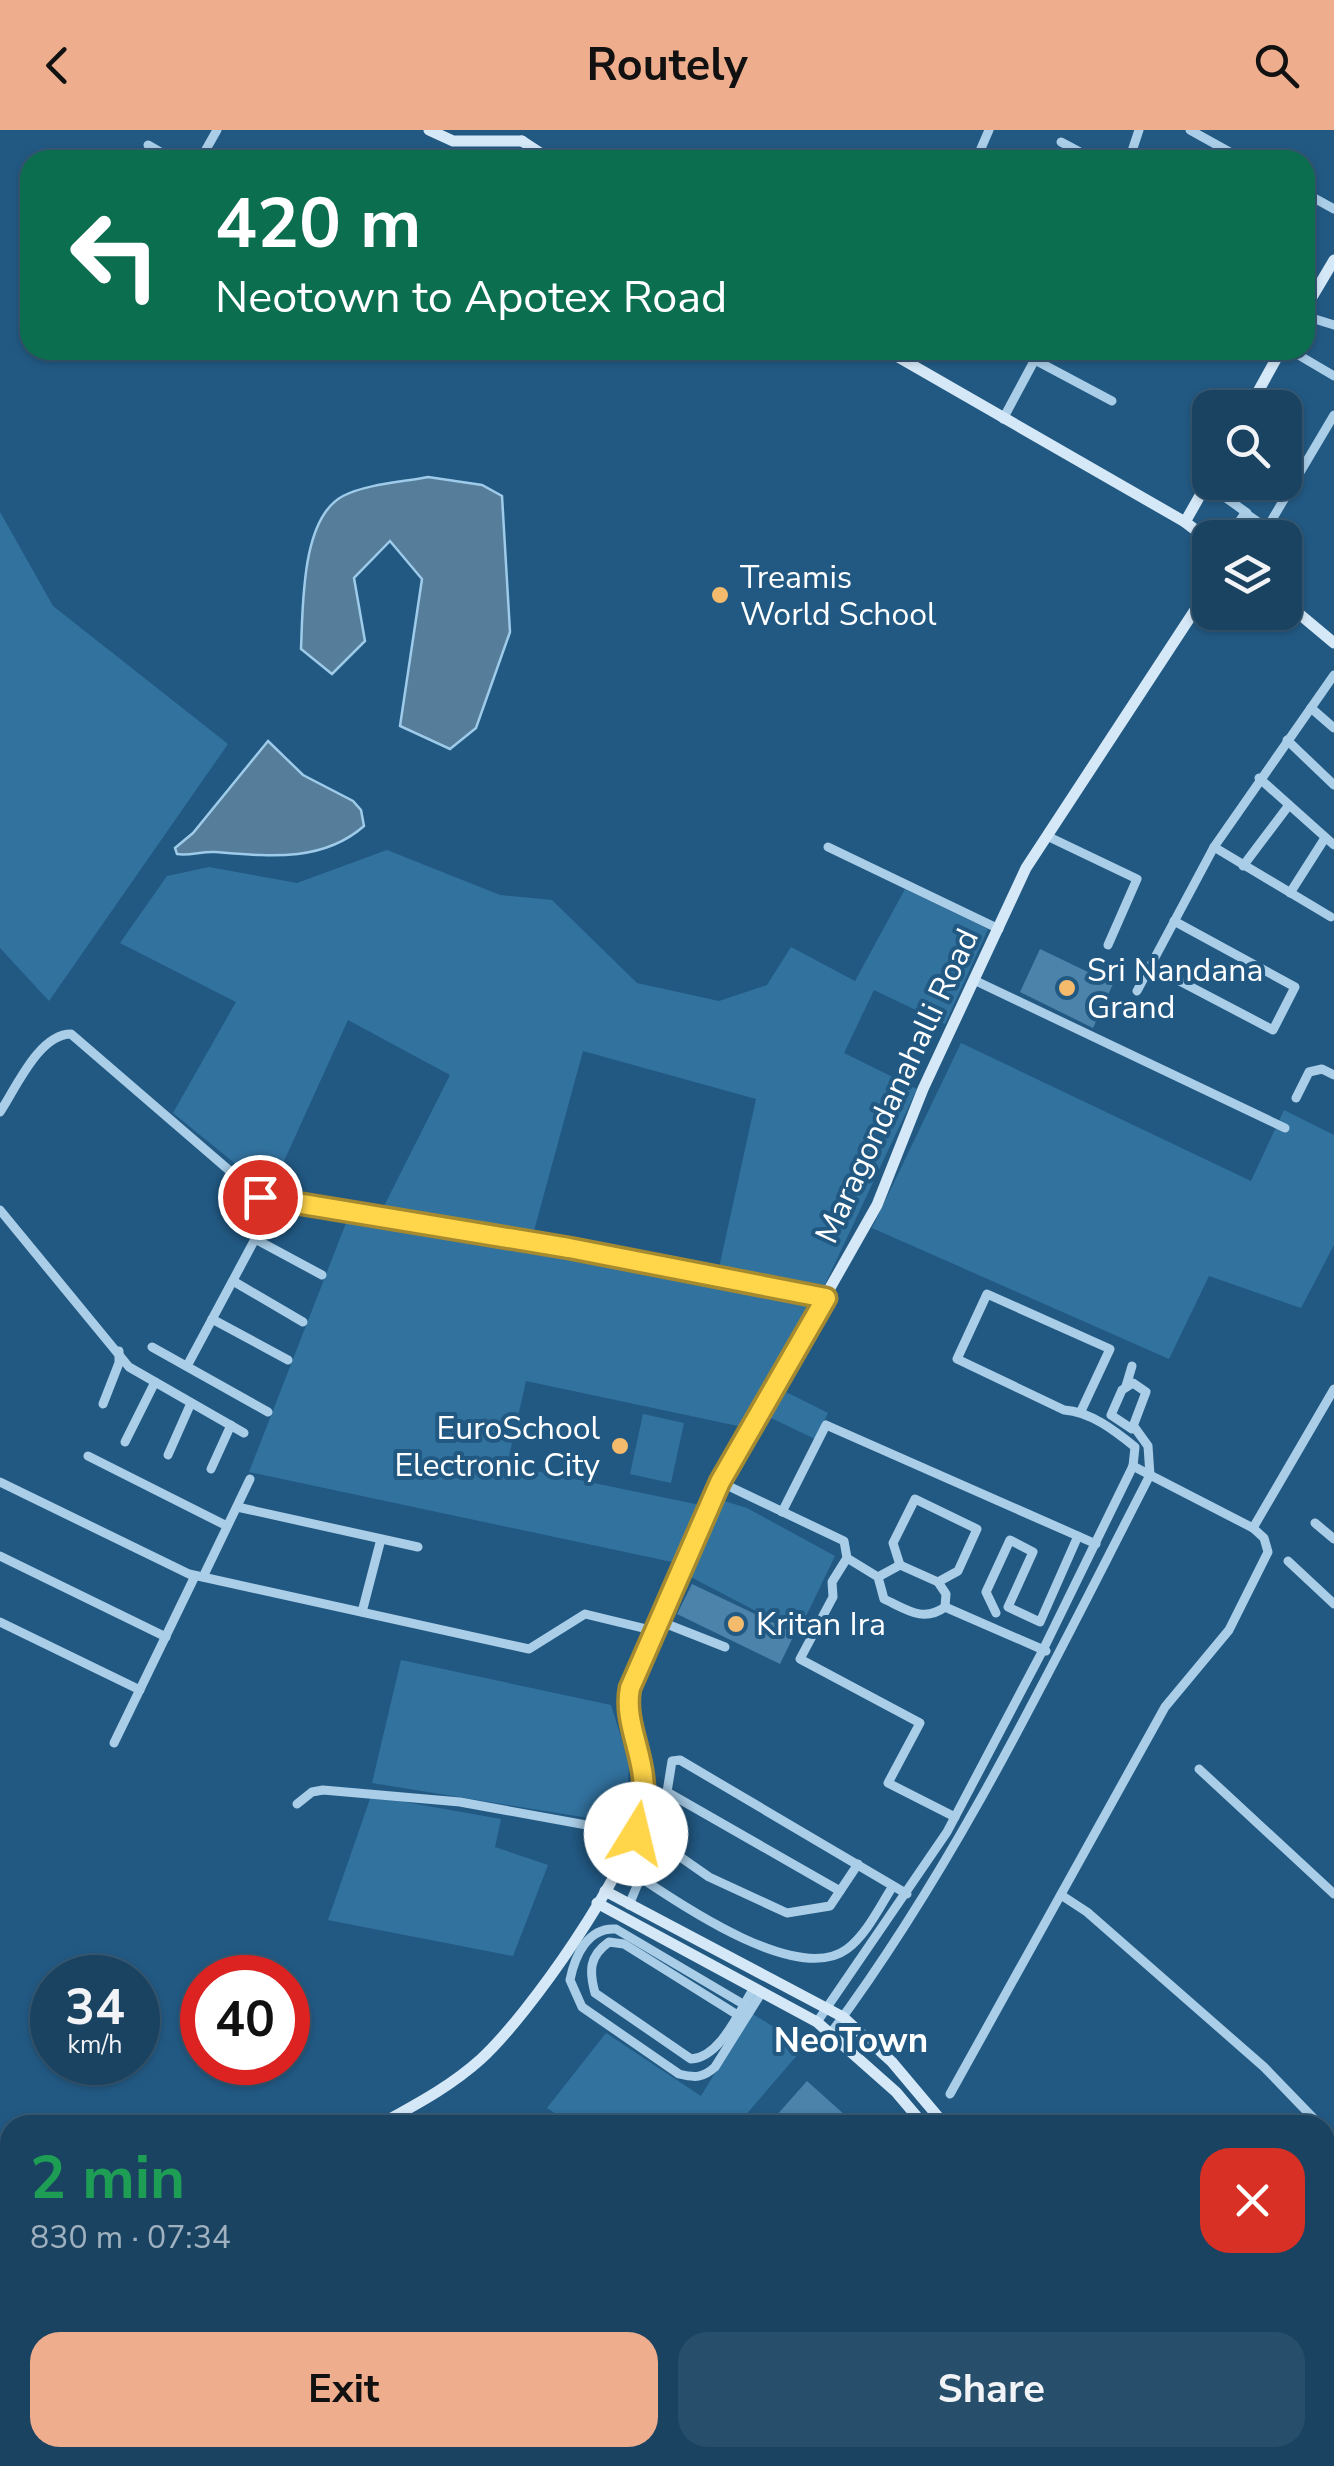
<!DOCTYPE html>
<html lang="en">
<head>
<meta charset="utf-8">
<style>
	:root { --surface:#1a4362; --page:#274e6b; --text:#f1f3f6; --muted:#9fb0be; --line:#385c77; --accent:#eead8d }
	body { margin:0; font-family:"Nunito Sans",sans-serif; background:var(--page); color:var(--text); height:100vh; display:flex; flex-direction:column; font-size:38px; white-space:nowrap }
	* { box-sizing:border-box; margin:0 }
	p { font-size:32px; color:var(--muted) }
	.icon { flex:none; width:55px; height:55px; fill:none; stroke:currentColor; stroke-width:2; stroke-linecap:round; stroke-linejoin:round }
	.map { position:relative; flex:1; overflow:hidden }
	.details { position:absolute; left:0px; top:1985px; width:1335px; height:352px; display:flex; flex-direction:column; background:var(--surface); border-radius:30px 30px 0 0; box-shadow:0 2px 8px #0004,0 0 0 2px var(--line) }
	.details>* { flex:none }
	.top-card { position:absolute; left:20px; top:20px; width:1295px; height:210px; border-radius:30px; box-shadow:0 2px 8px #0004,0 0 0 2px var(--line); background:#0b6e4f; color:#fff; overflow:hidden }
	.tools { position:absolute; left:1192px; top:260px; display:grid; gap:20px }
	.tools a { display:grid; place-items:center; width:110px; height:110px; border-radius:20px; background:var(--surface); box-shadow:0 2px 8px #0004,0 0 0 2px var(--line); font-size:50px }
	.speed { position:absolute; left:30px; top:1825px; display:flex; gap:20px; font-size:50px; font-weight:700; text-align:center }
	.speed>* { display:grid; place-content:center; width:130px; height:130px; border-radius:50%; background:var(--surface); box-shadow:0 2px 8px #0004,0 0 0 2px var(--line); line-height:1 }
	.speed small { font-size:25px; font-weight:400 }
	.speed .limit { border:15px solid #d22; background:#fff; color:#111 }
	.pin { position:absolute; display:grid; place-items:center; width:85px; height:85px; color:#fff; margin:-42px; border:5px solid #fff; border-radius:50%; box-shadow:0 2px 10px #0007 }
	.me { position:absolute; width:110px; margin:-55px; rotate:9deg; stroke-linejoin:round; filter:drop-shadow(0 0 8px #0008) }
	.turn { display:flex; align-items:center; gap:35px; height:210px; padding:0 30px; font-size:45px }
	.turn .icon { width:130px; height:130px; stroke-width:2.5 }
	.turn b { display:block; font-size:70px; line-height:85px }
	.round { display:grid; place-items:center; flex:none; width:105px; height:105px; border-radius:30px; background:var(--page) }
	.head { display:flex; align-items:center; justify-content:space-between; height:170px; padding:0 30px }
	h1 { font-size:60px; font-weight:700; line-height:75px; color:#1e9e55 }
	.action { display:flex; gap:20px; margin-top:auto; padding:20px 30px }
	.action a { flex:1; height:115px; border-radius:30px; background:var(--accent); color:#111; font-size:40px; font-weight:700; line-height:115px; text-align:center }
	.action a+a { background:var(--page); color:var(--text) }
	header { display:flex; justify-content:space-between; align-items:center; height:130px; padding:0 30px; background:var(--accent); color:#111; font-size:45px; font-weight:700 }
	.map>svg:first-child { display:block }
	.green { fill:#32729f }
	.water { fill:#567d9a; stroke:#9ecbe9; stroke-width:2.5 }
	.building { fill:#4b83ab }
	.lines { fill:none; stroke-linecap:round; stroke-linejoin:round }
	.street { stroke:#aacee8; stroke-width:9 }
	.secondary { stroke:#d5e8f7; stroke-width:11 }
	.route-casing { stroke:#a68a30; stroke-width:25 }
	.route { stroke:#ffd54a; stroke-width:18 }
	.poi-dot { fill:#f4bb6d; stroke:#225983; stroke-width:4 }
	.labels { text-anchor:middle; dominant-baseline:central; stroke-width:8; stroke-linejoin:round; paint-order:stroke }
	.poi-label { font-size:32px; fill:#fff; stroke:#225983; text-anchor:start }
	.street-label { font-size:32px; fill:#fff; stroke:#225983 }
	.neighbourhood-label { font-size:35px; font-weight:bold; fill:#fff; stroke:#225983 }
</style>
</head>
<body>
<header><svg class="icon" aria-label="back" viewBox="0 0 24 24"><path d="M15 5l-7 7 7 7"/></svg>Routely<svg class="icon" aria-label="search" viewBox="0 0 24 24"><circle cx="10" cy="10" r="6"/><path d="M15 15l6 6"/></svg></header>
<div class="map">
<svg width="1334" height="2336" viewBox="0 0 1334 2336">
	<rect width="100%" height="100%" fill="#225983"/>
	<g class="green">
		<path d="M0 382 53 476 228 614 49 871 0 818Z"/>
		<path d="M387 720 500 765 552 770 637 853 719 871 767 855 791 817 855 851 905 759 988 799 945 894 874 860 844 923 917 959 820 1165 719 1138 756 969 583 921 532 1108 381 1082 450 945 348 890 270 1062 173 983 236 872 120 813 167 746 209 737 297 753Z"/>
		<path d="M961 913 1251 1051 1284 980 1334 1005V1115L1301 1178 1209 1146 1169 1229 872 1098Z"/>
		<path d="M348 1088 815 1172 738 1296 526 1251 507 1335 700 1375 672 1432 249 1342Z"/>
		<path d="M782 1260 828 1283 815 1309 769 1287Z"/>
		<path d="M643 1284 684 1293 671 1353 630 1344Z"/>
		<path d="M721 1370 747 1378 835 1426 798 1503 687 1445Z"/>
		<path d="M401 1530 611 1575 629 1633 626 1694 372 1653Z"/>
		<path d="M371 1666 501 1689 495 1717 548 1735 513 1826 328 1790Z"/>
		<path d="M751 1883 805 1916 737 1995H573L547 1978 606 1903 701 1966Z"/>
	</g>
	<g class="water">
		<path d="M428 347 482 355 502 366 510 502 476 598 450 619 400 596 422 449 390 411 354 448 365 511 332 544 301 519C303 476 301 388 343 366 366 354 403 352 428 347Z"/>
		<path d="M268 611 303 645 353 671 361 680 364 696C322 733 267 726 215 722 202 721 190 726 177 724L175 718 193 703Z"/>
	</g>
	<g class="building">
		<path d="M1040 819 1113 854 1093 898 1020 862Z"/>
		<path d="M692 1454 795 1503 780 1534 677 1484Z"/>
		<path d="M807 1951 856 1995H768Z"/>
	</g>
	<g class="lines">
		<g class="street">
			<path d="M1190 0 1244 30"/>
			<path d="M1061 12 1095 30"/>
			<path d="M148 15 174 30"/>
			<path d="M200 30 217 0"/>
			<path d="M976 30 989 0"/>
			<path d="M1129 30 1139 0"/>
			<path d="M1305 63 1334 79"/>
			<path d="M1305 186 1334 195"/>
			<path d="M1135 220 1139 222"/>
			<path d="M1290 220 1334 246"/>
			<path d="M664 222 666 220"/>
			<path d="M1035 230 1112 271"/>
			<path d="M1003 289 1040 220"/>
			<path d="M1222 365 1247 383"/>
			<path d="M1228 408 1245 383 1261 394 1270 393 1334 285"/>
			<path d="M1311 578 1334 598"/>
			<path d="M1287 610 1334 655"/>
			<path d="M1259 648 1334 715"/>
			<path d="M1047 706 1137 749 1108 815"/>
			<path d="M828 717 999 799"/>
			<path d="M1214 717 1331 787"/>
			<path d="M1243 736 1289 675"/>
			<path d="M1290 763 1325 708"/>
			<path d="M1151 836 1273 900 1295 857 1174 791"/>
			<path d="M976 851 1285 998"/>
			<path d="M1137 861 1214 717 1334 545"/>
			<path d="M1296 968 1309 942 1322 939 1334 945"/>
			<path d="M0 982C16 958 39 904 71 904L260 1067 569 1118 826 1168"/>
			<path d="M0 1080 129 1237 244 1303"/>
			<path d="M255 1109 322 1145"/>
			<path d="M233 1151 303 1192"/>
			<path d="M212 1189 288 1230"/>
			<path d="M152 1217 268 1282"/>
			<path d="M187 1236 276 1070"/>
			<path d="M1133 1253 1146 1262 1132 1299 1111 1285 1122 1260Z"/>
			<path d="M1126 1256 1132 1236"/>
			<path d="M103 1274 119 1233V1221"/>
			<path d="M1081 1281 1110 1219 987 1164 957 1229 1064 1280C1091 1282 1114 1300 1135 1317L1133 1336"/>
			<path d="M125 1312 155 1252"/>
			<path d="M168 1325 191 1273"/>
			<path d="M88 1326 227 1396"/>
			<path d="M211 1339 231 1295"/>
			<path d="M0 1352 189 1444 529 1519 585 1484 655 1501"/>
			<path d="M720 1352 844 1411 847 1428 878 1447 884 1469C906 1479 923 1493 945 1477L946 1464 938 1452 900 1435 878 1447"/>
			<path d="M237 1377 418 1417"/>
			<path d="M782 1382 826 1295 1096 1414"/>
			<path d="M1315 1393 1334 1409"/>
			<path d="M1253 1398 1334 1259"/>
			<path d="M0 1426 166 1507"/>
			<path d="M847 1428 832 1452 833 1467 800 1529 920 1593 888 1653 955 1687"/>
			<path d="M1288 1431 1334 1474"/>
			<path d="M900 1435 893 1413 915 1369 977 1399 958 1441 938 1452"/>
			<path d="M203 1447 250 1349"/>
			<path d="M945 1477 1046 1521"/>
			<path d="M362 1482 381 1409"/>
			<path d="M996 1483 986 1462 1010 1410 1033 1422 1008 1477 1040 1492 1078 1406"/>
			<path d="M659 1491 725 1517"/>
			<path d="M0 1492 140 1560"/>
			<path d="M114 1613 195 1446"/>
			<path d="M1199 1639 1334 1764"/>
			<path d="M667 1662 672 1631 680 1630 907 1764"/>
			<path d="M297 1674 312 1662 323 1660 460 1672 636 1704"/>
			<path d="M656 1710 709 1747 787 1783 830 1776 858 1734"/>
			<path d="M641 1748C684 1777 799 1855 847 1819 867 1804 880 1776 893 1756"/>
			<path d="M1061 1765 1087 1782 1264 1937 1320 1995"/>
			<path d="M629 1775 656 1710 667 1662 840 1761"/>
			<path d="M743 1874 616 1799C588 1797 575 1825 570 1850L582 1877 679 1944C695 1948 703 1948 715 1937L762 1862"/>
			<path d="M736 1884 624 1814 609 1812C589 1826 589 1841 595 1863L691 1929C721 1927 739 1881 754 1858"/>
			<path d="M817 1892 947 1702 1043 1520 1133 1336 1150 1345C1052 1535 959 1731 831 1903"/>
			<path d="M950 1964 1165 1577 1229 1500 1268 1422 1264 1408 1253 1398 1150 1345 1148 1316 1135 1298"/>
			<path d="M539 1995 547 1988 561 1995"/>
			<path d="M1325 2000 1334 2010"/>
			<path d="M1325 2064 1334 2060"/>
			<path d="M0 2302 10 2310"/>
			<path d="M33 2328 44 2336"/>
			<path d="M149 2328 159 2336"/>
			<path d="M351 2328 358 2336"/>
			<path d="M366 2328 373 2336"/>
			<path d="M396 2328 406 2336"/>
			<path d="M685 2328 701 2336"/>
			<path d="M198 2336 205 2328"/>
			<path d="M313 2336 320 2328"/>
			<path d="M434 2336 440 2328"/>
			<path d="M457 2336 464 2328"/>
			<path d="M624 2336 631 2328"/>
		</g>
		<g class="secondary">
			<path d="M429 0 453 11H522"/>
			<path d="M522 11 551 30"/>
			<path d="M1305 179 1334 130"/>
			<path d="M886 220 1185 392 1210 411"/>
			<path d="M1249 278 1281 220"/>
			<path d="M1185 392 1210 348"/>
			<path d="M1285 472 1334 513"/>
			<path d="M605 1761 843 1887 892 1932 945 1995"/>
			<path d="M597 1773 817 1892 896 1962 924 1995"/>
			<path d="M379 1995C415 1975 450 1957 481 1929 529 1885 630 1741 642 1679 650 1638 622 1598 630 1558L720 1352 877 1075 923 959 1026 738 1210 457"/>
			<path d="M0 2243 10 2240"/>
			<path d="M1083 2328 1088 2336"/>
			<path d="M1103 2328 1108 2336"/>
			<path d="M932 2336 937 2328"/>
		</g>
	</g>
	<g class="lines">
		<defs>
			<path id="route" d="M260 1067 569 1118 826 1168 720 1352 630 1558C624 1588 640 1617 643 1647 646 1667 641 1685 636 1704"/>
		</defs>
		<use href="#route" class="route-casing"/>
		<use href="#route" class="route"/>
	</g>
	<g class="poi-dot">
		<circle cx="720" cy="465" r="10"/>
		<circle cx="1067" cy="858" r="10"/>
		<circle cx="620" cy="1316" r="10"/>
		<circle cx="736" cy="1494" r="10"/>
	</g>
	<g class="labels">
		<g class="poi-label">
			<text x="740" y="447">Treamis<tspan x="740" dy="37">World School</tspan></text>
			<text x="1087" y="840">Sri Nandana<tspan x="1087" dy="37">Grand</tspan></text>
			<text x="600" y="1298" text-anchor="end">EuroSchool<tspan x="600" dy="37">Electronic City</tspan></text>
			<text x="756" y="1494">Kritan Ira</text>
		</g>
		<g class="street-label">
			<text transform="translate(897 956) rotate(-65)">Maragondanahalli Road</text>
		</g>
		<g class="neighbourhood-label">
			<text x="851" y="1910">NeoTown</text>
		</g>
	</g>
</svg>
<div class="tools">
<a><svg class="icon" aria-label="search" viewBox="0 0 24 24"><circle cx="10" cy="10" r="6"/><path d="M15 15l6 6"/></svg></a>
<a><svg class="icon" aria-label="layers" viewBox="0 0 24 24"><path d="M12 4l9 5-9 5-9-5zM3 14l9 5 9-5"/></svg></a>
</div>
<div class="speed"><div>34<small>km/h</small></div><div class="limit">40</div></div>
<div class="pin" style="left:260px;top:1067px;background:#d93025"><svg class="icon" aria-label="arrive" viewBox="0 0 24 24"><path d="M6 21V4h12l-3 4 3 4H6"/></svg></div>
<svg class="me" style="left:636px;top:1704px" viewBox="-20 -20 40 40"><circle r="19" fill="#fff"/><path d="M0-13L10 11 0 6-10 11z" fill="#ffd54a"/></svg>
<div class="top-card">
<div class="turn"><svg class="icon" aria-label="left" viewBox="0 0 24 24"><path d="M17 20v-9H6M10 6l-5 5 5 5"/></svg><div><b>420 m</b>Neotown to Apotex Road</div></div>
</div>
<section class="details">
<div class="head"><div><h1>2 min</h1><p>830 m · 07:34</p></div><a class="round" style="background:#d93025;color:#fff"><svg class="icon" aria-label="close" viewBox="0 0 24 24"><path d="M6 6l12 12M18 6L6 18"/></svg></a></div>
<div class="action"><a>Exit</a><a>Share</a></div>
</section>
</div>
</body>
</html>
